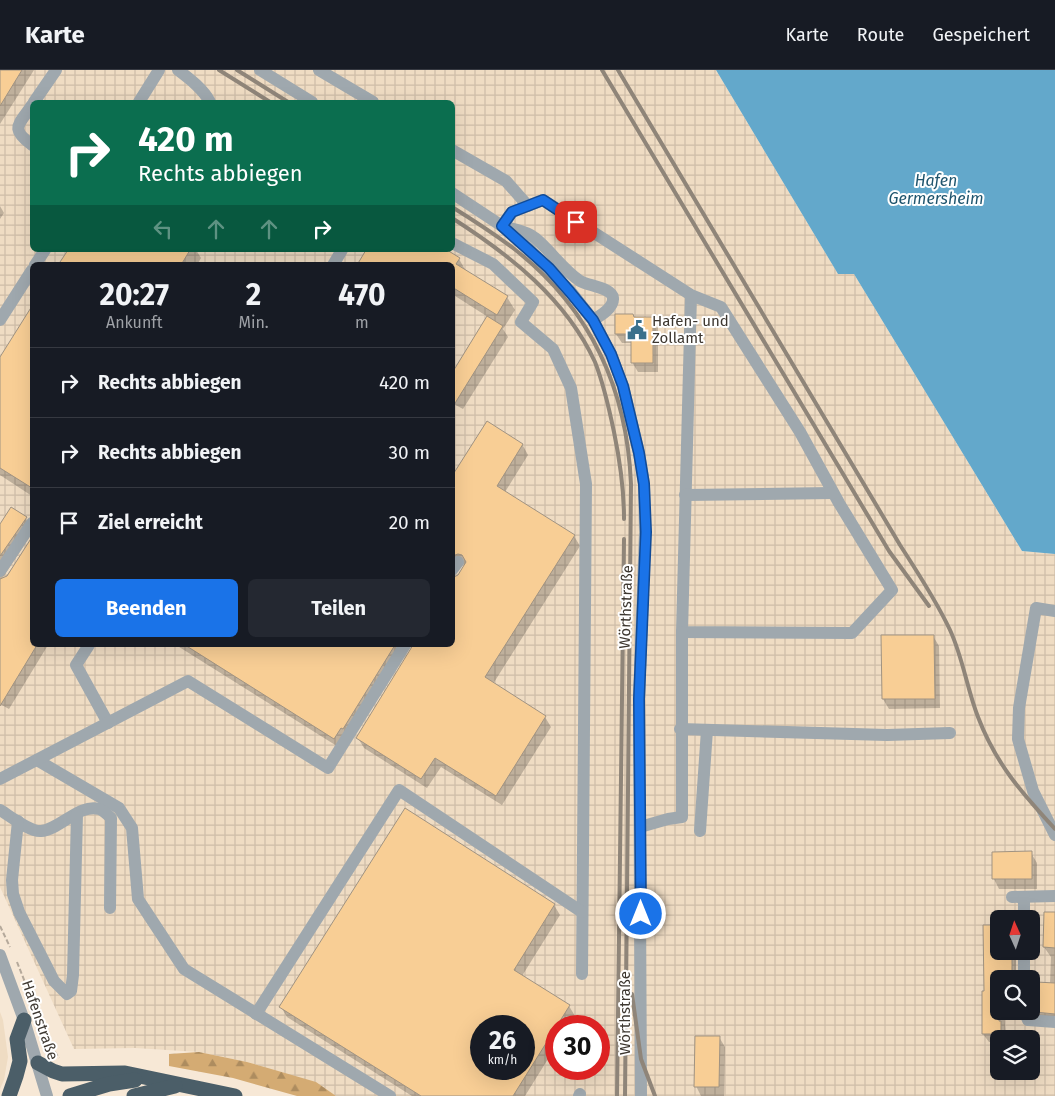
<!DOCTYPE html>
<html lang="de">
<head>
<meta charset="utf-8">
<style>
	:root { --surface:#171b24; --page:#242831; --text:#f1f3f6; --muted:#9ea1a6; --line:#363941; --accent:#1a73e8 }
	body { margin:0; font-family:"Fira Sans",sans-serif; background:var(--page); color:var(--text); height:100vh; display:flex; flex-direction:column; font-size:19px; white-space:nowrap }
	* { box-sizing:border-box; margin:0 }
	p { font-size:16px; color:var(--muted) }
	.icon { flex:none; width:28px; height:28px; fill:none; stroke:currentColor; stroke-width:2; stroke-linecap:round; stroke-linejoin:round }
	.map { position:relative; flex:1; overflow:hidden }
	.details { position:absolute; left:30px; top:192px; width:425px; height:385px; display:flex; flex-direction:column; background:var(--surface); border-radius:8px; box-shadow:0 5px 20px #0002 }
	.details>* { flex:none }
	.banner { position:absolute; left:30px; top:30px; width:425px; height:152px; border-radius:8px; box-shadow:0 5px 20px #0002; background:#0b6e4f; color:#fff; overflow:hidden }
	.needle { width:32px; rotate:357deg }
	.buttons { position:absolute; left:990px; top:840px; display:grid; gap:10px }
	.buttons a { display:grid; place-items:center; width:50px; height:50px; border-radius:8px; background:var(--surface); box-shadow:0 5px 20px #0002; font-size:25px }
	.speed { position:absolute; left:470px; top:945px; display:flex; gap:10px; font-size:25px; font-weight:700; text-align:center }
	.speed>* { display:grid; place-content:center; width:65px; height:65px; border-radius:50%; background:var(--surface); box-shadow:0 5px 20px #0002; line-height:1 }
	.speed small { font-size:12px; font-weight:400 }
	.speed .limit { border:8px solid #d22; background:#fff; color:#111 }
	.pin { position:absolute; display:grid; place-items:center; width:42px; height:42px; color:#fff; margin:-21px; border-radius:10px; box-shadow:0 2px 8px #0006 }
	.me { position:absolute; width:55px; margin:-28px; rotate:0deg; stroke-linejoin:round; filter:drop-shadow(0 0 4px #0008) }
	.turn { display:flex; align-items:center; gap:18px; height:105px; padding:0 25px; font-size:22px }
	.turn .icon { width:65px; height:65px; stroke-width:2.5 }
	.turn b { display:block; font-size:35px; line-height:42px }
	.lanes { display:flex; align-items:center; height:48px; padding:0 25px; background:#0003; justify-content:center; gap:25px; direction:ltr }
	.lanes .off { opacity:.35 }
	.eta { display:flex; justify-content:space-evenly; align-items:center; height:85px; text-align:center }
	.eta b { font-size:30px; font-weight:700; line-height:35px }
	.action { display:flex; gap:10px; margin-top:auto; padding:10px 25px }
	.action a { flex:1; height:58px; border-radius:8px; background:var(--accent); color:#fff; font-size:20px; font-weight:700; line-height:58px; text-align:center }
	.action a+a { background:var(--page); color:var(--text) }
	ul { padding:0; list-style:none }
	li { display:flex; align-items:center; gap:15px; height:70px; padding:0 25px; border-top:1px solid var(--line) }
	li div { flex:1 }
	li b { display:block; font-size:19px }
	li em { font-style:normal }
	header { display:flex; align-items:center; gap:30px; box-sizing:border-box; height:70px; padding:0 25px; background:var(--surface); border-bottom:1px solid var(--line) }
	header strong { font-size:24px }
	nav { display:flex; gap:28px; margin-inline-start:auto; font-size:18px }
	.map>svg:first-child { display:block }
	.built { fill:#efdcc3 }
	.industrial { fill:url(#industrial-grid); fill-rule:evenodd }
	.forest { fill:url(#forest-firs) }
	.water { fill:#63a8cb }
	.shadow { fill:#0003; fill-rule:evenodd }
	.building { fill:#f8ce95; stroke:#a09382; fill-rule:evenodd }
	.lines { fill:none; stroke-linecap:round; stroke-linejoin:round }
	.path { stroke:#b5a99b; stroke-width:2; stroke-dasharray:5 2.5; stroke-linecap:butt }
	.minor { stroke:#9fa8ae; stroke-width:12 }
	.highway { stroke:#4b5e68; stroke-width:15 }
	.rail { stroke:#8f8579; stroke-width:4 }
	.route-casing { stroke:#114b97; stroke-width:12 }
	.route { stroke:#1a73e8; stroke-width:9 }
	.labels { text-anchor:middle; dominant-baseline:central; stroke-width:4; stroke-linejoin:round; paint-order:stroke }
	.poi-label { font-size:15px; fill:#3d3730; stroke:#fff; text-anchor:start }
	.street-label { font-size:15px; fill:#3d3730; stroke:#fff }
	.water-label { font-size:16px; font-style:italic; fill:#1e546d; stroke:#fff }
</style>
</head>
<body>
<header>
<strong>Karte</strong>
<nav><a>Karte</a><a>Route</a><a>Gespeichert</a></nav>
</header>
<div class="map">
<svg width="1055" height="1026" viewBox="0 0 1055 1026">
	<defs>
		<pattern id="industrial-grid" width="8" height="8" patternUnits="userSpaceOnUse" patternTransform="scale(1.25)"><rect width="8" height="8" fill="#efdcc3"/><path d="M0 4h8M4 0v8" fill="none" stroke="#cebda8"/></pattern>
		<pattern id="forest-firs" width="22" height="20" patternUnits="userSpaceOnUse" patternTransform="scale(1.25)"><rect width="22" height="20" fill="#d4ab73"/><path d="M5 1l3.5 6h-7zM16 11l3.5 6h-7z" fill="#ad8c5f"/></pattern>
	</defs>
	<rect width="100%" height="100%" fill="#f7e8d6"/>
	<path class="built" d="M0 942 3 950 8 987 4 1010 0 1019Z"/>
	<path class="industrial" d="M0 0H716L838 204H854L1022 481 1055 484V1026H336L323 1018 251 993 199 982 135 978 74 979 0 817ZM32 32H452V180H32ZM32 195H452V575H32ZM999 849H1031V881H999ZM999 909H1031V941H999ZM481 956H524V999H481ZM556 956H599V999H556ZM999 969H1031V1001H999Z"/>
	<path class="forest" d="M199 982 247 992 316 1012 336 1026H297L233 1008 169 996V984Z"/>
	<path class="water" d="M716 0H1055V484L1022 481 854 204H838Z"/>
	<g class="shadow">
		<path d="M0 0H34L0 54Z"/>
		<path d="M0 136 4 143 0 149Z"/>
		<path d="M69 180H196L201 188 197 195H60Z"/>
		<path d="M368 180H445L459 189 466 201 507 227 515 240 503 259 508 267 463 339 452 333 488 247 452 224V195H358Z"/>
		<path d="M32 238V426L0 405V290Z"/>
		<path d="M652 248 658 258V302H638L632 292V273H622L616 264 635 249Z"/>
		<path d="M522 374 528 385 505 422 574 466 580 476 493 614 545 647 551 657 502 735 441 697 427 718 364 678 358 668 413 578 408 577 340 678 176 575H452L456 508 466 494 460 495 452 505V409Z"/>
		<path d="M26 448 32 463 0 512V457Z"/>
		<path d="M32 469V575H48L9 639 0 634V522L5 508Z"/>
		<path d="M882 566H933L939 576 940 638 889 639 883 629Z"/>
		<path d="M1031 783 1037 793V819H999L994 809Z"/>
		<path d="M554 835 560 845 522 906 569 936 575 946 569 956H556V976L525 1026H412L287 947 281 937ZM481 956H524V999H481Z"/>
		<path d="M1045 843H1055V953L1042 952 1037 942 1050 914 1051 887 1044 877Z"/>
		<path d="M999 881H1016V909H999V941H1004L1006 969H999V972H989L983 964Z"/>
		<path d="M719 967 725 977 724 1026H701L696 1016Z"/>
	</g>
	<g class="building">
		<path d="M0 0H22L0 36Z"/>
		<path d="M68 180H190L181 195H58Z"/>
		<path d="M366 180H447L460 188 456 194 508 226 497 245 452 217V195H357Z"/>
		<path d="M32 236V418L0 398V287Z"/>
		<path d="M615 244H633L634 247H653V293H631V264H615Z"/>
		<path d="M487 246 503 256 452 338V303Z"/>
		<path d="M487 351 523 374 497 416 575 465 485 607 546 646 496 726 435 688 421 709 356 668 413 575H452V508L458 505 466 492 462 485 458 484 452 486V406Z"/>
		<path d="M11 437 27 447 0 486V454Z"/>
		<path d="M32 467V575H37L0 636V509L7 506Z"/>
		<path d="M881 565H934L935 629H882Z"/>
		<path d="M185 575H395L343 659 341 658 334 669Z"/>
		<path d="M405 738 555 834 514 900 570 935 513 1026H421L279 937ZM481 956H524V999H481Z"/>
		<path d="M1032 781V809H992V782Z"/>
		<path d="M1044 842H1055V878L1043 877Z"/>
		<path d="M983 855H999V881H1012V909H999V951H1001V964H982V921H984Z"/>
		<path d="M1036 912 1055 913V944L1035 942Z"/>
		<path d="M695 966H720L719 1017H694Z"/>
	</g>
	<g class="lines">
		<g class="path">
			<path d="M0 856 10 877"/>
			<path d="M17 892 49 973 59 988"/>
		</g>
		<g class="minor">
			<path d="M178 0C190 9 203 19 210 32"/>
			<path d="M260 0 312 32"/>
			<path d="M319 0 373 32"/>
			<path d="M34 32 56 0"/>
			<path d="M139 32 159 0"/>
			<path d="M32 35C19 55 9 58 32 75"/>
			<path d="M452 80 506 111 528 136"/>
			<path d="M452 123 502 156 528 178 571 222 593 250 611 284 623 316 639 383 644 414 645 462 639 629 641 1026"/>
			<path d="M452 173 493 194 533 232 521 252 553 279 571 318 586 414 582 904"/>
			<path d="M35 195 45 180"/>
			<path d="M333 195 342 180"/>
			<path d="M0 250 32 200"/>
			<path d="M593 250C600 246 614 238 613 228 612 218 589 216 580 211 563 200 551 181 535 168 527 161 512 159 502 156L512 142 543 130 691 225 682 562 852 563 892 520 839 433 800 362 721 237 691 225"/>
			<path d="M685 425 833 423"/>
			<path d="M452 500 458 492"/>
			<path d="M0 501 32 453"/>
			<path d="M1055 541 1036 538 1019 638 1018 669 1033 721 1055 765"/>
			<path d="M89 575 76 595 108 653"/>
			<path d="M680 659 887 665 950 663"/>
			<path d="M37 690 119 738 132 758 138 829 184 899 390 1026"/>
			<path d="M0 709 188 611 328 698 405 575"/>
			<path d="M0 740C10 746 30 762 41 761 59 760 80 733 99 739 103 740 108 745 111 748L110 838"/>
			<path d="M18 751 12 810 13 824 19 842 54 911 67 924 71 921 73 905 77 744"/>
			<path d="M640 757 668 749 682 747V562"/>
			<path d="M700 761 707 660"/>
			<path d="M1012 827 1055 826"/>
			<path d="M1024 849V827"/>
			<path d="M0 885 24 950 47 1026"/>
			<path d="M1024 909V881"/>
			<path d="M1024 941 1028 950 1055 952"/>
			<path d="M256 944 399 720 582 842"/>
			<path d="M579 1026 580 1024"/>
		</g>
		<g class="highway">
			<path d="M38 993 53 1001 62 1004 125 1003 235 1026"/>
			<path d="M9 1026 16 1006 20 991 17 969 24 950"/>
			<path d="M70 1026 109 1014 135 1010"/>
			<path d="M134 1026 175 1016"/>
		</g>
		<g class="rail">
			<path d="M219 0 270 32"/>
			<path d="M237 0 288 32"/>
			<path d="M602 0 889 481 929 536"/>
			<path d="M618 0 900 475C918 503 936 530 950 560 963 588 967 619 978 647 996 694 1021 722 1055 759"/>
			<path d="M452 137C473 150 493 163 513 178 589 237 627 318 631 414L625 1026"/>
			<path d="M452 148C510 185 566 229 595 292 604 315 609 338 614 362 620 391 624 419 624 449"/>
			<path d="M632 924 641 989 655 1026"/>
			<path d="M617 1026 624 469"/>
		</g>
	</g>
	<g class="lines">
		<defs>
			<path id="route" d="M576 152 543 130 512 142 502 156 549 198 570 222 593 250 611 284 623 316 639 383 644 414 646 462 639 629 641 844"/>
		</defs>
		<use href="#route" class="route-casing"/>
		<use href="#route" class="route"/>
	</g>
	<defs>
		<symbol id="civic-bare" viewBox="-9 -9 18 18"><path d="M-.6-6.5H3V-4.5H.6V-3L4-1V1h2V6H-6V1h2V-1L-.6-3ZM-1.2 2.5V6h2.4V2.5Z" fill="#3a708c" stroke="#fff" stroke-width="2.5" paint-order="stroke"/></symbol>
	</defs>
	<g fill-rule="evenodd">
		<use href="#civic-bare" x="623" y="246" width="28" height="28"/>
	</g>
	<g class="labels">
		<g class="poi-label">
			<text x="652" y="251">Hafen- und<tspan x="652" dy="17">Zollamt</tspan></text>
		</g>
		<g class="street-label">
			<text transform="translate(626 537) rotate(-88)">Wörthstraße</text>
			<text transform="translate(625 943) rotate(-90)">Wörthstraße</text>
			<text transform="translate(40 950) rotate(71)">Hafenstraße</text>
		</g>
		<g class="water-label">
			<text x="936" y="110">Hafen<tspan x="936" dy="18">Germersheim</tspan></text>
		</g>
	</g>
</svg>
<div class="buttons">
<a><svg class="needle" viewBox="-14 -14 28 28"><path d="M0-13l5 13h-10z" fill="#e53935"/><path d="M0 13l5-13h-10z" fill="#9ea1a6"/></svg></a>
<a><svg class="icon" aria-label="search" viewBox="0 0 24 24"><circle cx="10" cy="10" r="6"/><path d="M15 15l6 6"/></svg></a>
<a><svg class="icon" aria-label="layers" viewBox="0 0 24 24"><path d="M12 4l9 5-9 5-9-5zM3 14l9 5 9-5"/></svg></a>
</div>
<div class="speed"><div>26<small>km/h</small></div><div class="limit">30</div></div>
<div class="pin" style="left:576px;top:152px;background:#d93025"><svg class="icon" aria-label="arrive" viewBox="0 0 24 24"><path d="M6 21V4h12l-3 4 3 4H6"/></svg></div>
<svg class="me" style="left:641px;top:844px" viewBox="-20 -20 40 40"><circle r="17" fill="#1a73e8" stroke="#fff" stroke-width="3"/><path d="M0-11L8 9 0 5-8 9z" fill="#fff"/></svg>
<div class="banner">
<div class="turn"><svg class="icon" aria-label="right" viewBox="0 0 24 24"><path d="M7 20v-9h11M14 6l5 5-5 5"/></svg><div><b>420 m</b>Rechts abbiegen</div></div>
<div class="lanes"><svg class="icon off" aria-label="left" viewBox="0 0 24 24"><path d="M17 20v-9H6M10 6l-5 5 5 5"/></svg><svg class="icon off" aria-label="ahead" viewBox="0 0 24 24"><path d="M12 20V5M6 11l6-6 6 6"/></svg><svg class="icon off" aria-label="ahead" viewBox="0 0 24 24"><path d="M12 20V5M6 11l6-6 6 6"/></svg><svg class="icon" aria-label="right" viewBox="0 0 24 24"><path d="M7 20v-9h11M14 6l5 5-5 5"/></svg></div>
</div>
<section class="details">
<div class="eta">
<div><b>20:27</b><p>Ankunft</p></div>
<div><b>2</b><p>Min.</p></div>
<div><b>470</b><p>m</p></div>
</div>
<ul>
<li><svg class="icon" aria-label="right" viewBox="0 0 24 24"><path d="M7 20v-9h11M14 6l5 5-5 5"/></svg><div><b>Rechts abbiegen</b></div><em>420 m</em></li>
<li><svg class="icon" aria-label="right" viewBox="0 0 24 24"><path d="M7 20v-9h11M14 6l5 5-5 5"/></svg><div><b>Rechts abbiegen</b></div><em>30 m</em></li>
<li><svg class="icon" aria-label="arrive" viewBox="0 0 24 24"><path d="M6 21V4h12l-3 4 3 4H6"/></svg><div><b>Ziel erreicht</b></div><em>20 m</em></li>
</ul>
<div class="action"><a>Beenden</a><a>Teilen</a></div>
</section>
</div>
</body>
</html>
